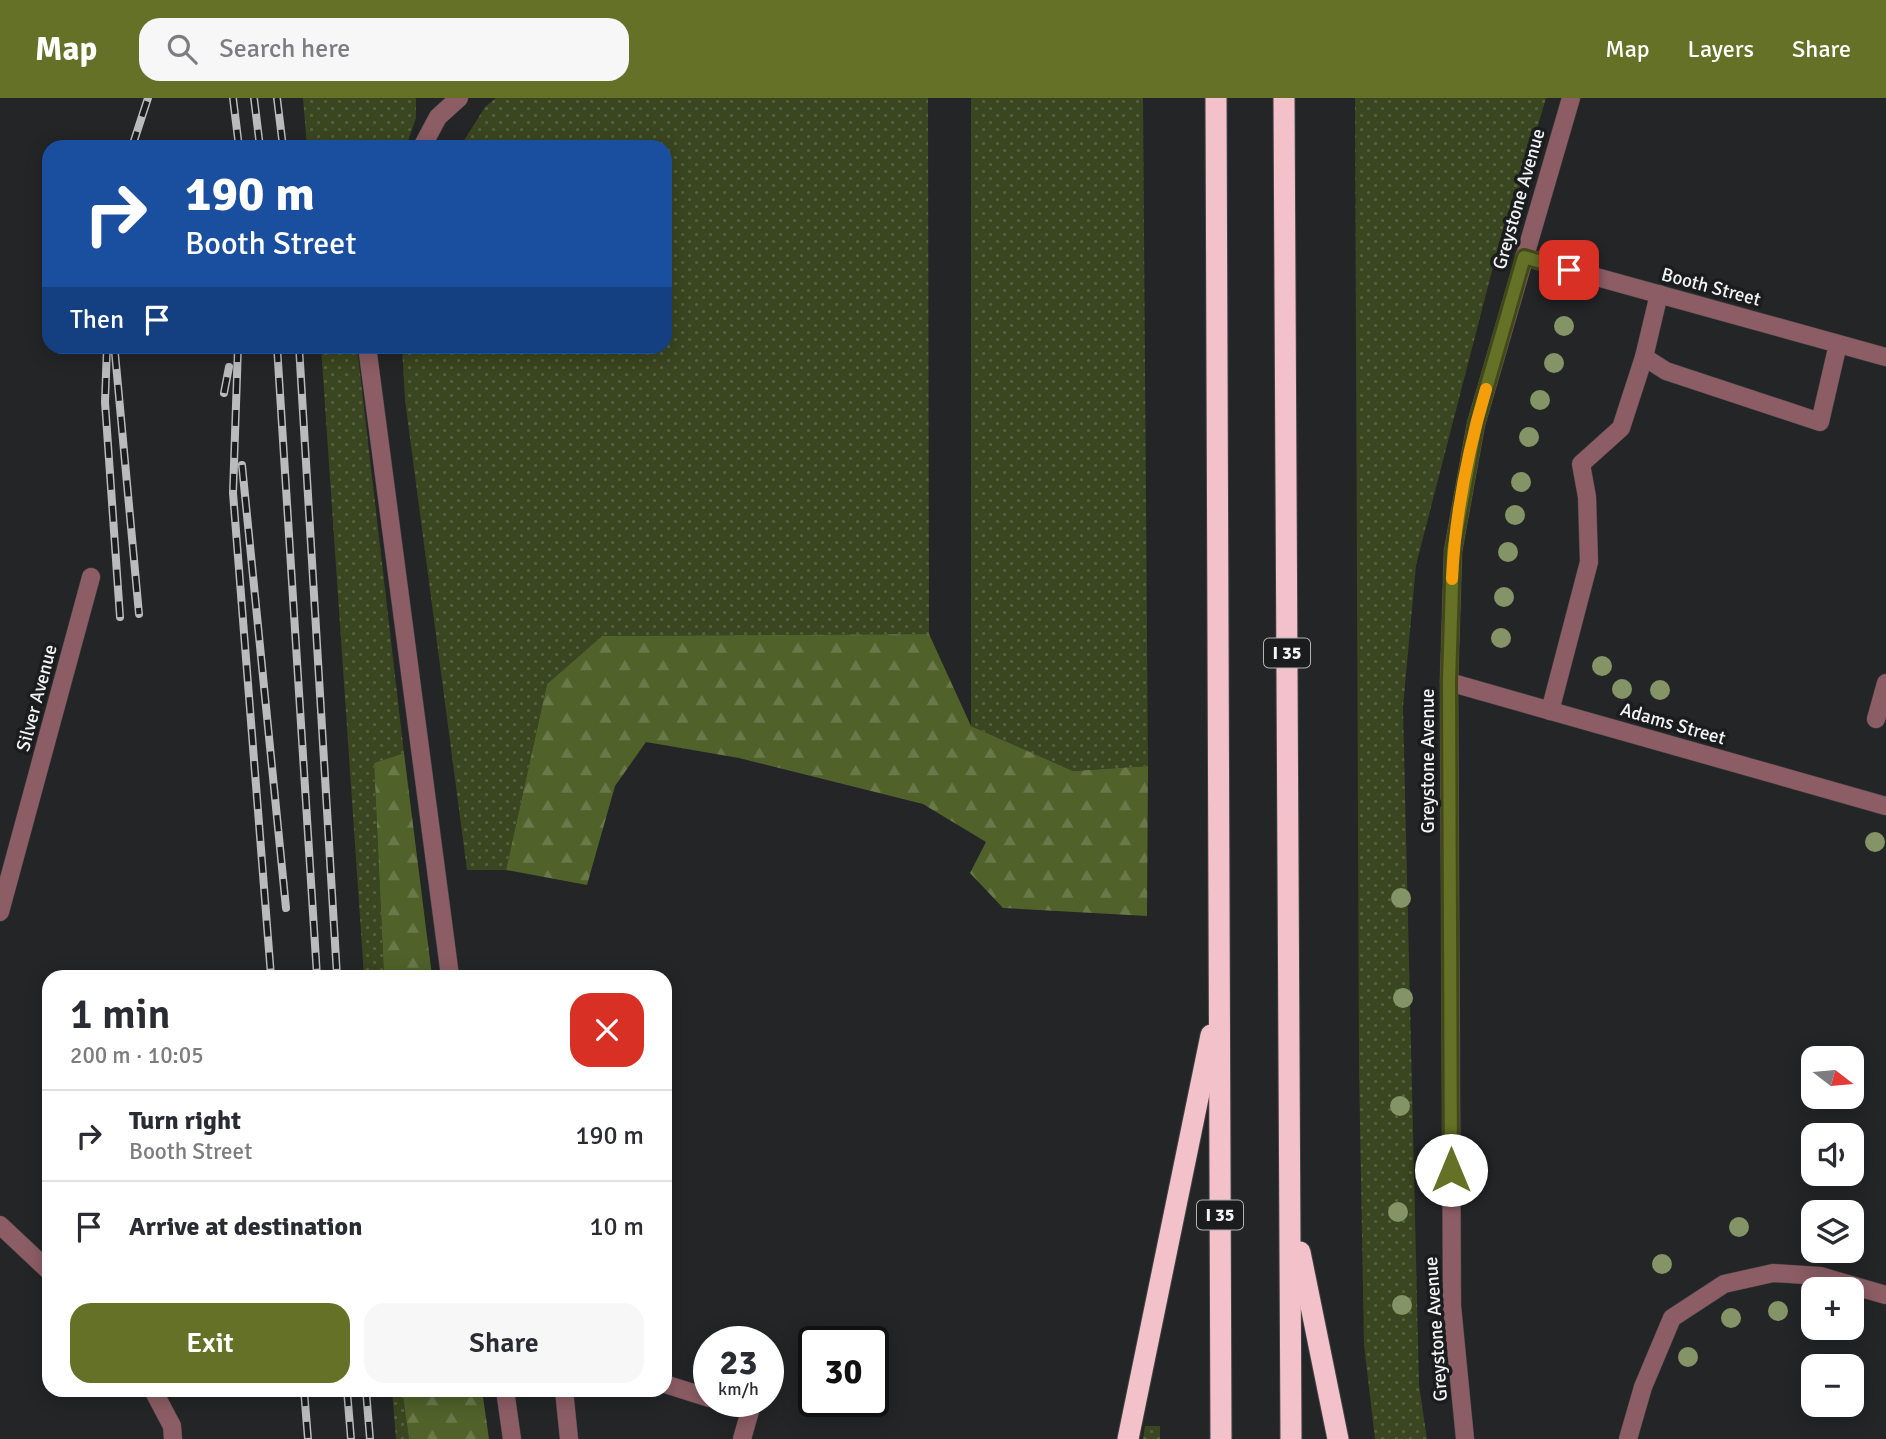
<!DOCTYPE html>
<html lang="en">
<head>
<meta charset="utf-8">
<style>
	:root { --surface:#fff; --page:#f7f7f7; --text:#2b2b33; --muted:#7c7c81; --line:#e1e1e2; --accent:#657126 }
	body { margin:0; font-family:Signika,sans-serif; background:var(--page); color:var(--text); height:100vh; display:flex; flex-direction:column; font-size:26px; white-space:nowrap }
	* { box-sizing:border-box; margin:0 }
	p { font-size:23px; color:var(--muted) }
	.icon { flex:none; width:38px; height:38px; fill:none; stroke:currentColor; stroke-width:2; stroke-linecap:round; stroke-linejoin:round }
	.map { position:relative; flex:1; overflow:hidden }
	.sheet { position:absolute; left:42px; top:872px; width:630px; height:427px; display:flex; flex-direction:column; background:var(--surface); border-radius:21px; box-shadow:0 4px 18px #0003 }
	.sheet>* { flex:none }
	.top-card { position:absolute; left:42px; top:42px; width:630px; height:214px; border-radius:21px; box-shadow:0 4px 18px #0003; background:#1a4fa0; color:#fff; overflow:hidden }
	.needle { width:46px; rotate:106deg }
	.controls { position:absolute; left:1801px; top:948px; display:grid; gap:14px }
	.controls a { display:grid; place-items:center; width:63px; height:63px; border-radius:14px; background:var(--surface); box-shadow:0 4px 18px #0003; font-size:35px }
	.speed { position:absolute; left:693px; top:1228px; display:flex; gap:14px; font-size:35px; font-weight:700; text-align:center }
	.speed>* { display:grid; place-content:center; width:91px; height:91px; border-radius:50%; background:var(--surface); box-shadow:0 4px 18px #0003; line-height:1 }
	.speed small { font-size:18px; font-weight:400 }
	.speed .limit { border:4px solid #111; border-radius:10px; background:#fff; color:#111 }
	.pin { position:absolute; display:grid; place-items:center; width:60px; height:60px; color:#fff; margin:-30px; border-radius:14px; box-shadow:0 4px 10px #0006 }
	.me { position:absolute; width:77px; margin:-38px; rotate:0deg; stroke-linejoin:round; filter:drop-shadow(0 0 5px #0008) }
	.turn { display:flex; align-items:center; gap:24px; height:147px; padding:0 28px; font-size:32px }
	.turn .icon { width:91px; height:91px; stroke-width:2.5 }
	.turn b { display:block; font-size:49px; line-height:60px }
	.then { display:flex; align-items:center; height:66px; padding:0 28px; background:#0003; gap:14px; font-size:26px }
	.round { display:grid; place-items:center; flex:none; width:74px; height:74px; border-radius:21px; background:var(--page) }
	.headline { display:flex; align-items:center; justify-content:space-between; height:119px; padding:0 28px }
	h1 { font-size:42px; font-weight:600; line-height:52px }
	.button { display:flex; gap:14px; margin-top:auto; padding:14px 28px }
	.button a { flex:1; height:80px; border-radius:21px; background:var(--accent); color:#fff; font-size:28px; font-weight:600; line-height:80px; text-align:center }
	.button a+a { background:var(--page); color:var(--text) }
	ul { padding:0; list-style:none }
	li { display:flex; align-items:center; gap:21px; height:91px; padding:0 28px; border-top:2px solid var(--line) }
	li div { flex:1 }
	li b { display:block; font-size:26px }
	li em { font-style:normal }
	header { display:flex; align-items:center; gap:42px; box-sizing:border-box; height:98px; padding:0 35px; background:var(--accent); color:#fff }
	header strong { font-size:33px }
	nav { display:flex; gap:38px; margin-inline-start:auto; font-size:24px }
	.search { width:490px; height:63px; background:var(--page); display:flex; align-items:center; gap:18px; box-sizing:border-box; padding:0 24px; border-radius:21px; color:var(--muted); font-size:26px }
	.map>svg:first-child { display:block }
	.grass { fill:url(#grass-dots) }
	.forest { fill:url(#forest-firs) }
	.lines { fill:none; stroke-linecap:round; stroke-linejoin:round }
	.minor-casing { stroke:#414244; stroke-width:19 }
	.highway-casing { stroke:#414244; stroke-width:23 }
	.minor { stroke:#8c5d65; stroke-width:18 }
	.highway { stroke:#f2c1c9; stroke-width:21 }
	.rail-casing { stroke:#babbbc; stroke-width:8 }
	.rail { stroke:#1b1c1e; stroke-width:5; stroke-dasharray:16; stroke-linecap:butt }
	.tree { fill:#849466 }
	.route-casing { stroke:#424919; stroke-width:18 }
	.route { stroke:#657126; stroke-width:12 }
	.slow { stroke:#f59e0b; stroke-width:12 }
	.labels { text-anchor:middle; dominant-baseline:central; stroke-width:7; stroke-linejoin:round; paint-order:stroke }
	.shield { fill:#1b1c1e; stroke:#b2b2b4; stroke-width:2 }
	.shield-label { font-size:18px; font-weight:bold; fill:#f2f3f4 }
	.street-label { font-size:19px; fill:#f2f3f4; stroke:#1b1c1e }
</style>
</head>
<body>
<header>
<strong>Map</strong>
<div class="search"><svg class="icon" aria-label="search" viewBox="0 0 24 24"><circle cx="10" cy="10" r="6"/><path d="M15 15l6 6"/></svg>Search here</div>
<nav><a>Map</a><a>Layers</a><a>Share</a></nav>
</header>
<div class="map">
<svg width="1886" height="1341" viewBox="0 0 1886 1341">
	<defs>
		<pattern id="grass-dots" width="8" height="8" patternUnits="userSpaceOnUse" patternTransform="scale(1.75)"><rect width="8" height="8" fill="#3a461f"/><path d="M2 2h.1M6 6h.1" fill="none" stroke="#576140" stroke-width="1.8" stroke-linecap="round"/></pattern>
		<pattern id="forest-firs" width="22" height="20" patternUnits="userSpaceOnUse" patternTransform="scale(1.75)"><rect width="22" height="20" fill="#50612a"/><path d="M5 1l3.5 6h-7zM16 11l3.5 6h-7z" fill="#6a784a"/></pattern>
	</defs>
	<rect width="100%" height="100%" fill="#242527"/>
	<g class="grass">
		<path d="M303 0H416V20L406 49H307Z"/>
		<path d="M496 0H928L929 536 602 538 547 586 506 772H467L405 302 402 249 665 248V49H460L485 9Z"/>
		<path d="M971 0H1143L1148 668 1073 673 971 628Z"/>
		<path d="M1355 0H1546L1516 102 1502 134 1416 467 1403 609 1419 1287 1427 1341H1375L1364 1247 1359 971Z"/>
		<path d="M321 249H357L404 655 374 665 384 878H364Z"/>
		<path d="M392 1292H402L409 1341H396Z"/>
		<path d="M1145 1328H1160V1341H1143Z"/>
	</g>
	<g class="forest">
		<path d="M929 536 971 628 1073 673 1148 668 1147 818 1003 810 970 775 986 744 923 706 739 660 646 644 615 688 587 787 506 772 547 586 602 538Z"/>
		<path d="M404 655 432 878H384L374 665Z"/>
		<path d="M402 1292H482L489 1341H409Z"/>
	</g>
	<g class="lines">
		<defs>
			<g id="minor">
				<path d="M422 49 438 19 459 0"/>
				<path d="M1524 159 1886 259"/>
				<path d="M367 248 450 878"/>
				<path d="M1644 259 1666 273 1820 324 1838 246"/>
				<path d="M1449 584 1886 708"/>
				<path d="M1550 613 1589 464 1587 399 1581 366 1621 330 1644 259 1659 196"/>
				<path d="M1876 621 1886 585"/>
				<path d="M0 814 91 479"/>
				<path d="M0 1127 49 1173"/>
				<path d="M665 1286 709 1300"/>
				<path d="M153 1292 172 1328 173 1341"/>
				<path d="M505 1292 512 1341"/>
				<path d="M564 1292 569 1341"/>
				<path d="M721 1304 750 1313 742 1341"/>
				<path d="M1465 1341 1452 1208 1449 584 1453 453 1476 326 1571 0"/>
				<path d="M1628 1341 1643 1289 1672 1220 1724 1186 1773 1175 1820 1178 1886 1197"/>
			</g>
			<g id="highway">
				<path d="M1216 0 1221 1341"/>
				<path d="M1284 0 1291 1341"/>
				<path d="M1300 1154 1338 1341"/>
				<path d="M1128 1341 1211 937"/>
			</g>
		</defs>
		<use href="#minor" class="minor-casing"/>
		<use href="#highway" class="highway-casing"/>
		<use href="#minor" class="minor"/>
		<use href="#highway" class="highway"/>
		<defs>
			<g id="rail">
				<path d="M233 0 239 49"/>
				<path d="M254 0 260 49"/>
				<path d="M277 0 283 49"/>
				<path d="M132 49 148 0"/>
				<path d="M107 248 105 304 120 519"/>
				<path d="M238 248 233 395 271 878"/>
				<path d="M277 248 317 878"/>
				<path d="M299 248 337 878"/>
				<path d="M115 255 139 516"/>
				<path d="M224 295 229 269"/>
				<path d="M242 367 286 810"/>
				<path d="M304 1292 308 1341"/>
				<path d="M347 1292 351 1341"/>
				<path d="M366 1292 370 1341"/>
			</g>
		</defs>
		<use href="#rail" class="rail-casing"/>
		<use href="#rail" class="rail"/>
	</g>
	<g class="tree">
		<circle cx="1564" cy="228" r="10"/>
		<circle cx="1554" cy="265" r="10"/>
		<circle cx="1540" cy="302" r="10"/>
		<circle cx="1529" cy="339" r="10"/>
		<circle cx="1521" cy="384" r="10"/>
		<circle cx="1515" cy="417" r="10"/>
		<circle cx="1508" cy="454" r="10"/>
		<circle cx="1504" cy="499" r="10"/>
		<circle cx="1501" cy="540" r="10"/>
		<circle cx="1602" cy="568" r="10"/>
		<circle cx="1622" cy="591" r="10"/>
		<circle cx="1660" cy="592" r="10"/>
		<circle cx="1875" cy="744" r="10"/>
		<circle cx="1401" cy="800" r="10"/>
		<circle cx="1403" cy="900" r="10"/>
		<circle cx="1400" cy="1008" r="10"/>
		<circle cx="1398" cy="1114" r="10"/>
		<circle cx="1739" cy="1129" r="10"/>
		<circle cx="1662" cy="1166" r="10"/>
		<circle cx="1402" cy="1207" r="10"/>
		<circle cx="1778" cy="1213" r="10"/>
		<circle cx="1731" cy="1220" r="10"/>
		<circle cx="1688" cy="1259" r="10"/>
	</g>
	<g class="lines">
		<defs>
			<path id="route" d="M1451 1072 1449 584 1453 453 1476 326 1524 159 1569 172"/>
		</defs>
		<use href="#route" class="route-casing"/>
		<use href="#route" class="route"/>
		<path class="slow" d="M1452 481C1455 418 1468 352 1486 291"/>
	</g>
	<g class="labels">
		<g class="shield">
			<rect x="1264" y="540.5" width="46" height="29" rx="5"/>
			<rect x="1197" y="1102.5" width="46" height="29" rx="5"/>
		</g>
		<g class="shield-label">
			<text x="1287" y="555">I 35</text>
			<text x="1220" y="1117">I 35</text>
		</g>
		<g class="street-label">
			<text transform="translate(1519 101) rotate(-74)">Greystone Avenue</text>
			<text transform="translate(1711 189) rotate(15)">Booth Street</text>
			<text transform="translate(37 600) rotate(-75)">Silver Avenue</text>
			<text transform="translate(1673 626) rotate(16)">Adams Street</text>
			<text transform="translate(1428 663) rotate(-90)">Greystone Avenue</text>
			<text transform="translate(1436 1231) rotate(-94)">Greystone Avenue</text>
		</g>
	</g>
</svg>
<div class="controls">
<a><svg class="needle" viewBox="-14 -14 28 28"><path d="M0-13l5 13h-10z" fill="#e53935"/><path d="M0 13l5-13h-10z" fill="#7c7c81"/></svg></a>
<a><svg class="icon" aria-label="sound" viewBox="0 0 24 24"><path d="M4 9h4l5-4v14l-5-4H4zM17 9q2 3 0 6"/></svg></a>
<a><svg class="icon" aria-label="layers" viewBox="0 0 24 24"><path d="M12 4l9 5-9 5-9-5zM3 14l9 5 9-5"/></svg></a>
<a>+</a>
<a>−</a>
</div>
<div class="speed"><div>23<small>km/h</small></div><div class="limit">30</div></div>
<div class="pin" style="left:1569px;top:172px;background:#d93025"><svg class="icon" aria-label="arrive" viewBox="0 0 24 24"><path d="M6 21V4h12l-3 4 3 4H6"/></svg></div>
<svg class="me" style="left:1451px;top:1072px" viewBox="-20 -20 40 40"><circle r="19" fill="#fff"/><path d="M0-13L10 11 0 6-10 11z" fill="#657126"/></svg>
<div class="top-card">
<div class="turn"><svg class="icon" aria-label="right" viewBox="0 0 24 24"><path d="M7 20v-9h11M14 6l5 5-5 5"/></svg><div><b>190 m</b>Booth Street</div></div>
<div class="then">Then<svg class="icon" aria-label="arrive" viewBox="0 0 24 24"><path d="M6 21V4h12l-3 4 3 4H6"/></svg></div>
</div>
<section class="sheet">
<div class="headline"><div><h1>1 min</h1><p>200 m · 10:05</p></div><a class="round" style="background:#d93025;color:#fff"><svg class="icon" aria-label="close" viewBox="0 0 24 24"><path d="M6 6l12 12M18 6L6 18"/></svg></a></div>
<ul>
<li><svg class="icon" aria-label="right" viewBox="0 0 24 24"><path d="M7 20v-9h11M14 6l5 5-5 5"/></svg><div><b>Turn right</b><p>Booth Street</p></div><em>190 m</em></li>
<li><svg class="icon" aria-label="arrive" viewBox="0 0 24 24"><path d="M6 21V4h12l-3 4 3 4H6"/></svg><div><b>Arrive at destination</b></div><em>10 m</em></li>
</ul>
<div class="button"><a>Exit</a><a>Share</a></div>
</section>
</div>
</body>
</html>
